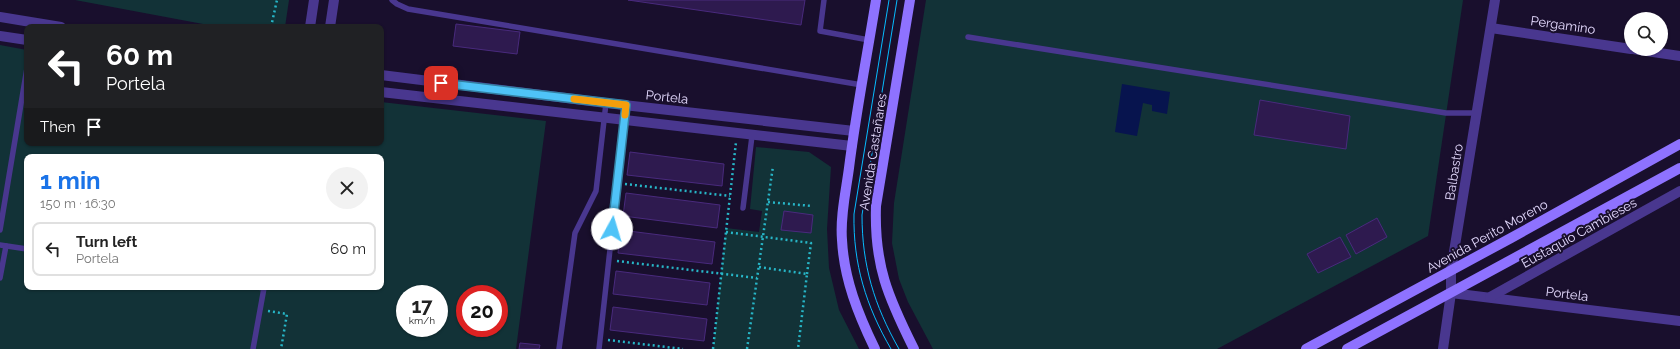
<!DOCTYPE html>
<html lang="en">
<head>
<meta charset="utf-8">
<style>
	:root { --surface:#fff; --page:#f2f2f2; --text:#222; --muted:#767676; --line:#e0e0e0; --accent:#1a73e8 }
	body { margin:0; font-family:Raleway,sans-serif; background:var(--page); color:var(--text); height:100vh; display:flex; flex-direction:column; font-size:15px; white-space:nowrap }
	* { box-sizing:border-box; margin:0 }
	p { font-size:13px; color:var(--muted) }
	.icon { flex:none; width:22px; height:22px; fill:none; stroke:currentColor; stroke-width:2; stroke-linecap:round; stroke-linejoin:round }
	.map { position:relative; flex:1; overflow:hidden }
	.sheet { position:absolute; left:24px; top:154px; width:360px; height:136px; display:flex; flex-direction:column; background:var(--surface); border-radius:8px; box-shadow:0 1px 3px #0004 }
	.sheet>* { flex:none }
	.top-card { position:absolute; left:24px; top:24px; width:360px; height:122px; border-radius:8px; box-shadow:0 1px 3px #0004; background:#202124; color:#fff; overflow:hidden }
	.controls { position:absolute; left:1624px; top:12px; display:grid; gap:8px }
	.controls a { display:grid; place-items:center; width:44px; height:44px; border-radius:50%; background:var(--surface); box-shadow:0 1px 3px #0004; font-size:20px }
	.speed { position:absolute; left:396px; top:285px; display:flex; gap:8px; font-size:20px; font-weight:700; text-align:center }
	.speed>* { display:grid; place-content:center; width:52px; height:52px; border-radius:50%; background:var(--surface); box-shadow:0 1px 3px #0004; line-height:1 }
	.speed small { font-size:10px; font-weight:400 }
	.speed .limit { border:6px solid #d22; background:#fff; color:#111 }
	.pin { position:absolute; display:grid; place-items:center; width:34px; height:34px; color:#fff; margin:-17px; border-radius:8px; box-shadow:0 2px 6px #0006 }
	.me { position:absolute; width:44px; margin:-22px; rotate:6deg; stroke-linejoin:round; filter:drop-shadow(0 0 3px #0008) }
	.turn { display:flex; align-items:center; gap:14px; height:84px; padding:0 16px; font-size:18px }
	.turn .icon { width:52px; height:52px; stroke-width:2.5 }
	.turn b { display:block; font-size:28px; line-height:34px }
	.then { display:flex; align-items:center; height:38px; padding:0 16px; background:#0003; gap:8px; font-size:15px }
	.round { display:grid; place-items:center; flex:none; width:42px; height:42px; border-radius:21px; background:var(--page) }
	.overview { display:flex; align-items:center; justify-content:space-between; height:68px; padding:0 16px }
	h1 { font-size:24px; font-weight:700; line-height:30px; color:var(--accent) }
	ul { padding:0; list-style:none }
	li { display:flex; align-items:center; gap:12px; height:54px; margin:0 8px 6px; padding:0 8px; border:2px solid var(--line); border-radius:8px }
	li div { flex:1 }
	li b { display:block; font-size:15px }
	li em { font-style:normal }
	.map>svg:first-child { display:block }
	.green { fill:#123237; fill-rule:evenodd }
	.water { fill:#07144e }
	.building { fill:#2e1a4f; stroke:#492a7d }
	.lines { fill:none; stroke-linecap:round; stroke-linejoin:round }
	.path { stroke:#27b6c7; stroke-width:2.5; stroke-dasharray:2 3; stroke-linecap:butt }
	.lane { stroke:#49378f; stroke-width:5.5 }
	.street { stroke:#49378f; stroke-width:10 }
	.secondary { stroke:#8e72ff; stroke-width:10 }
	.tram { stroke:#07bcff; stroke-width:1 }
	.route-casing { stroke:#337fa1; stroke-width:10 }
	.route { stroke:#4fc3f7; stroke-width:7 }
	.slow { stroke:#f59e0b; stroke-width:7 }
	.labels { text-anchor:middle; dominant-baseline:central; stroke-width:4; stroke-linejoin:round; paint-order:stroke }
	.street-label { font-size:13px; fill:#e5dbff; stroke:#190f2d }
</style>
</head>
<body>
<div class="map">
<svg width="1680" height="349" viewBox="0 0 1680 349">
	<rect width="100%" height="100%" fill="#190f2d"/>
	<g class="green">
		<path d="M75 0H289L285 27H219Z"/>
		<path d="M926 0H1463L1428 236 1217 349H933L908 302 899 279 892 243 894 203Z"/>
		<path d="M0 45 27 50V143H381V102L546 121 516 349H0ZM27 157H381V287H27ZM405 294H439V328H405ZM465 294H499V328H465Z"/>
		<path d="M756 147 809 152 831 167 827 229 829 268 839 310 859 349H713L726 228 759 232 762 211 750 209Z"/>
	</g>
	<path class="water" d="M1122 84 1170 92 1167 114 1152 111V105L1143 103 1137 136 1115 132Z"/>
	<g class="building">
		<path d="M628 0H805L801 25Z"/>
		<path d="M456 24 520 32 517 54 453 46Z"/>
		<path d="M1260 100 1350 116 1346 149 1254 135Z"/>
		<path d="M630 152 724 164 722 186 627 175Z"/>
		<path d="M626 193 720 205 717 228 623 216Z"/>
		<path d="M784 211 813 215 811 233 781 230Z"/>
		<path d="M1377 218 1387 237 1356 254 1346 235Z"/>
		<path d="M621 230 715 242 712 264 618 253Z"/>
		<path d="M1340 237 1351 257 1318 273 1307 254Z"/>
		<path d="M616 271 710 283 707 305 613 294Z"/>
		<path d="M613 307 707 319 704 341 610 330Z"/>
		<path d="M520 343 540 345 539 349H519Z"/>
	</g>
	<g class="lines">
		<g class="path">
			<path d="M271 27 277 0"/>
			<path d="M625 184 730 196"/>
			<path d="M768 202 812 206"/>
			<path d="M726 232 811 243 807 274"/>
			<path d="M617 261 757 278"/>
			<path d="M759 267 807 274 798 349"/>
			<path d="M268 311 287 314 281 349"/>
			<path d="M608 340 683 349"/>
			<path d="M713 349 736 142"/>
			<path d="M747 349 773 166"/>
		</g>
		<g class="lane">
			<path d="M392 0 397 4 408 9 862 85"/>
			<path d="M824 0 820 31 869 40"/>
			<path d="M968 37 1446 113H1477"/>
			<path d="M743 208 752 136"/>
			<path d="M0 230 27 68"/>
			<path d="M0 245 27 249"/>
			<path d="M0 278 6 246"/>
			<path d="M253 349 264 288 257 287"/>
			<path d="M559 349 575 233 596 191 606 103"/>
			<path d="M599 349 626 105"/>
		</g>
		<g class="street">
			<path d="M0 17 61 27"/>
			<path d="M310 27 314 0"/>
			<path d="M330 27 334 0"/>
			<path d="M1491 28 1631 49"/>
			<path d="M0 36 27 40"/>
			<path d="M1633 49 1680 56"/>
			<path d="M381 75 606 103 854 131"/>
			<path d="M381 92 852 146"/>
			<path d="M1451 293 1680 321"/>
			<path d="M1490 297 1680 191"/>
			<path d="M1443 349 1451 293V270L1495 0"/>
		</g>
		<g class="secondary">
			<path d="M910 0 876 206C874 265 888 297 914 349"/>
			<path d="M875 349C858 314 844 279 842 240 840 216 846 191 849 168 856 112 867 56 876 0"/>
			<path d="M1306 349 1511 238 1680 144"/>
			<path d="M1347 349 1680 168"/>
		</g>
		<g class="tram">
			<path d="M889 0 854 214C853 264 866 306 891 349"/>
			<path d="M897 0 862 215C862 265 874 305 899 349"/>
		</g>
	</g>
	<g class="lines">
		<defs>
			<path id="route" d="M441 83 626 105 612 229"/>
		</defs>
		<use href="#route" class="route-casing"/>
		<use href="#route" class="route"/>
		<path class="slow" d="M574 99 626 105 625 115"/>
	</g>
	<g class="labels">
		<g class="street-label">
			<text transform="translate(1563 25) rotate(8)">Pergamino</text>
			<text transform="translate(667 97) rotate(6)">Portela</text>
			<text transform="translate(873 152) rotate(-81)">Avenida Castañares</text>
			<text transform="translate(1454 172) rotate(-81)">Balbastro</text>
			<text transform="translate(1579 233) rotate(-29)">Eustaquio Cambieses</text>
			<text transform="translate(1487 236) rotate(-29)">Avenida Perito Moreno</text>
			<text transform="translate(1567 294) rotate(7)">Portela</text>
		</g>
	</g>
</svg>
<div class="controls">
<a><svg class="icon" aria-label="search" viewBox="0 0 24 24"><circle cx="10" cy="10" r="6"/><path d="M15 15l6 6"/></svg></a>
</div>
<div class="speed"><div>17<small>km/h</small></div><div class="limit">20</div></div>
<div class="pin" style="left:441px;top:83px;background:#d93025"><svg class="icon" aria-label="arrive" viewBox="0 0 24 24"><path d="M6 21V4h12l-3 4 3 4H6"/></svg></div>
<svg class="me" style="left:612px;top:229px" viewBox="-20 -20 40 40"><circle r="19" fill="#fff"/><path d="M0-13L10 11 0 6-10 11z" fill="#4fc3f7"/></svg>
<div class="top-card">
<div class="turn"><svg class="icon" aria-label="left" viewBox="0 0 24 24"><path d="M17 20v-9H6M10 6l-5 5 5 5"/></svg><div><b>60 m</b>Portela</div></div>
<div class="then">Then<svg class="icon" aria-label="arrive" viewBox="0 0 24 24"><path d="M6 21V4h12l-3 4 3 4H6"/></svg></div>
</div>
<section class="sheet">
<div class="overview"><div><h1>1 min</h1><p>150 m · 16:30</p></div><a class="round"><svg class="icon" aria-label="close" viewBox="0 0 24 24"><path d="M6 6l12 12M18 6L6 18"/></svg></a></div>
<ul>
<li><svg class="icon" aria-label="left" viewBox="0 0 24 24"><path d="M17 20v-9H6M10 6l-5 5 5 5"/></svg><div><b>Turn left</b><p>Portela</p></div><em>60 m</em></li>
</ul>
</section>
</div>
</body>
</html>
